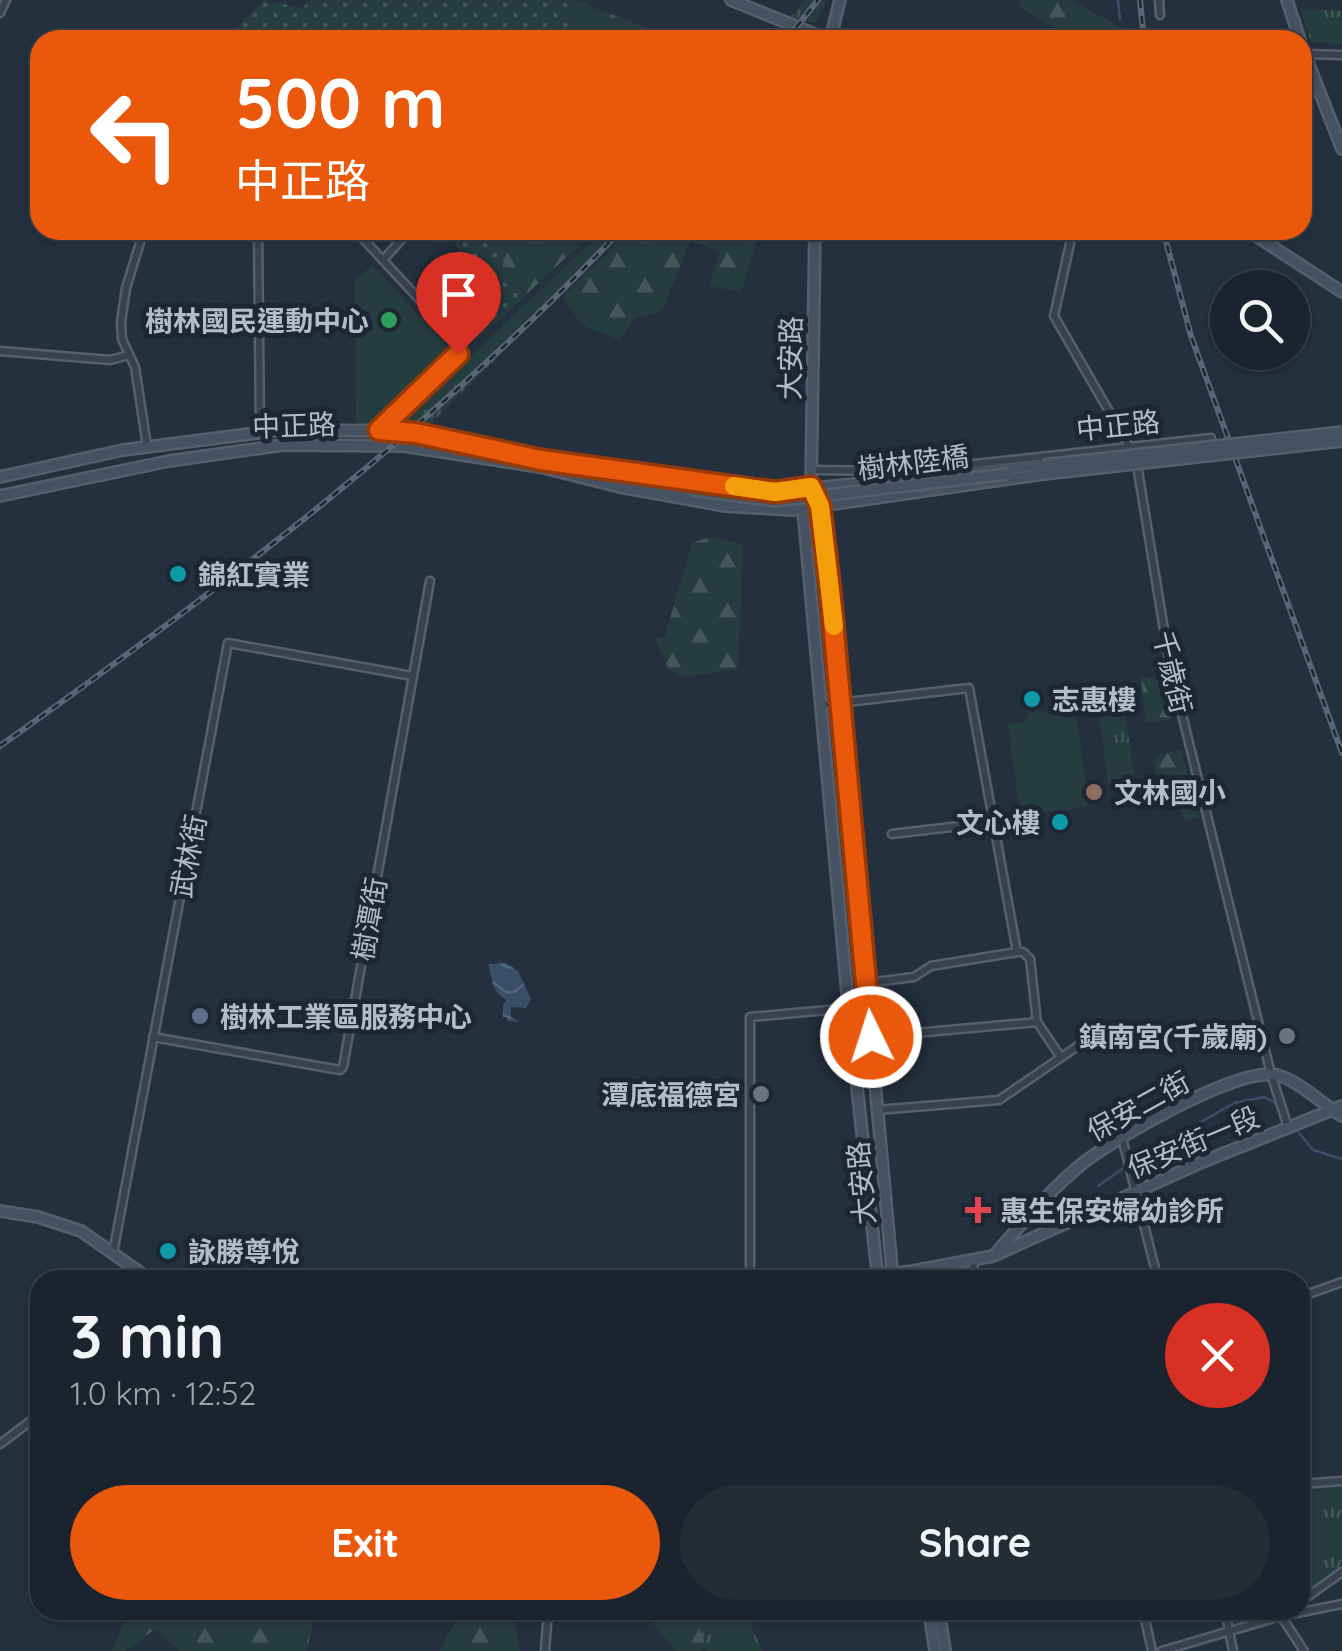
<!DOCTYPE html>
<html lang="en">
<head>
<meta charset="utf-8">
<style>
	:root { --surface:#1b242e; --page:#242c36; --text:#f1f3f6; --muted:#a0a4aa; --line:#39414a; --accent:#ea580c }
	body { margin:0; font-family:Quicksand,"Noto Sans TC",sans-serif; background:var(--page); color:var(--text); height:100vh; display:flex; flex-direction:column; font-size:38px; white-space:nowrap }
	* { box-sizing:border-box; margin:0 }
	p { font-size:32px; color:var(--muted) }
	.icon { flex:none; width:55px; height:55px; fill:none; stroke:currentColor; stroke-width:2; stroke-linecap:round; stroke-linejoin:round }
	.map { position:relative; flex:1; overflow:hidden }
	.side { position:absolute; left:30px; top:1270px; width:1280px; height:350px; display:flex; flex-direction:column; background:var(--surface); border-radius:30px; box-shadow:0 2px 8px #0004,0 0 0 2px var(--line) }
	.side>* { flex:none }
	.top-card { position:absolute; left:30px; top:30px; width:1282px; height:210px; border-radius:30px; box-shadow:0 2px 8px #0004,0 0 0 2px var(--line); background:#ea580c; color:#fff; overflow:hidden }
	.buttons { position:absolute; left:1210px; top:270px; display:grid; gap:20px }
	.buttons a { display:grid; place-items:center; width:100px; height:100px; border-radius:50%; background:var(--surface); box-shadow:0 2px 8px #0004,0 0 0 2px var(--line); font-size:50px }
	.pin { position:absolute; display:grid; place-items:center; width:85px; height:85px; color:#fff; margin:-102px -42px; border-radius:50% 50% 50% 0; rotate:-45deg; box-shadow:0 0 10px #0007 }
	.pin .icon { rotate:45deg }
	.me { position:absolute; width:110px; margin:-55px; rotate:356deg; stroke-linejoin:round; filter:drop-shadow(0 0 8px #0008) }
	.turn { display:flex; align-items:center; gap:35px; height:210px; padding:0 40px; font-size:45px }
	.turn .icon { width:130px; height:130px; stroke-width:2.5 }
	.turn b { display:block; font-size:70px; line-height:85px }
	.round { display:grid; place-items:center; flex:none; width:105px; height:105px; border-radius:52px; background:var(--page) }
	.headline { display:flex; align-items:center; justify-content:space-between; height:170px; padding:0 40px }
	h1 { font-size:60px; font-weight:800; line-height:75px }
	.button { display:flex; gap:20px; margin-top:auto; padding:20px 40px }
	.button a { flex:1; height:115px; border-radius:60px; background:var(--accent); color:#fff; font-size:40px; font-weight:800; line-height:115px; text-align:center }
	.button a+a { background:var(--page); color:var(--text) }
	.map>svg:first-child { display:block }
	.grass { fill:url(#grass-dots) }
	.forest { fill:url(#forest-firs) }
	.park { fill:url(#park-tufts) }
	.pitch { fill:#263d3f }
	.water { fill:url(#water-waves) }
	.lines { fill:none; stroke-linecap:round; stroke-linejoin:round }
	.stream { stroke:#394e67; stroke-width:2.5 }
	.street-casing { stroke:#565f6c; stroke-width:11 }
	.secondary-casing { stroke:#565f6c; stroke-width:14 }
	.street { stroke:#38414e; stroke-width:6 }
	.secondary { stroke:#465161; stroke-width:9 }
	.rail-casing { stroke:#5a6675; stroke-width:6 }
	.rail { stroke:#1d2633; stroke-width:2.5; stroke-dasharray:8; stroke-linecap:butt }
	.secondary-bridge-casing { stroke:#565f6c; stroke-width:14; stroke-linecap:butt }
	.secondary-bridge { stroke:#465161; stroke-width:9 }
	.route-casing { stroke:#983908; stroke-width:25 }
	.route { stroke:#ea580c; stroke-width:18 }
	.slow { stroke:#f59e0b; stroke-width:18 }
	.leisure-dot { fill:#2e9e5b; stroke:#1d2633; stroke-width:4 }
	.culture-dot { fill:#0f9aa8; stroke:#1d2633; stroke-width:4 }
	.education-dot { fill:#8d6e63; stroke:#1d2633; stroke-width:4 }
	.service-dot { fill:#5c6f8a; stroke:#1d2633; stroke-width:4 }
	.worship-dot { fill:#6b7280; stroke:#1d2633; stroke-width:4 }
	.health-dot { fill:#e0444e; stroke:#1d2633; stroke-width:4 }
	.labels { text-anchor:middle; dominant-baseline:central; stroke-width:10; stroke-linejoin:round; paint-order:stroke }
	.poi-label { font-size:28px; font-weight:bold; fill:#b4bcc9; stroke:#1d2633; text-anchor:start }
	.street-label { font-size:28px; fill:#b4bcc9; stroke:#1d2633 }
</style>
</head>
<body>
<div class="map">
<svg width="1342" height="1651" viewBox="0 0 1342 1651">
	<defs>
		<pattern id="grass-dots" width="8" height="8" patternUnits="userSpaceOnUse" patternTransform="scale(2.5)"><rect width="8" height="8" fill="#263d3f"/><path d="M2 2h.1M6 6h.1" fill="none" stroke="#435759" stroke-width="1.8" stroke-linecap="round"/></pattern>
		<pattern id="forest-firs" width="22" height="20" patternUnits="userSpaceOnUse" patternTransform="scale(2.5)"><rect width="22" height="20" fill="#263d3f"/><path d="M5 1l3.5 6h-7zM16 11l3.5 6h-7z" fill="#435759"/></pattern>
		<pattern id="park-tufts" width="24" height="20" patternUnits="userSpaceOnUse" patternTransform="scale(2.5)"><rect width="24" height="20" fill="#263d3f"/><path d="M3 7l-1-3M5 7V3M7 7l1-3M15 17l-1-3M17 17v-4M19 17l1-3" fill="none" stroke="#435759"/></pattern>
		<pattern id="water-waves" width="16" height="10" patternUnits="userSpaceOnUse" patternTransform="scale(2.5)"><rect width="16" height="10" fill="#394e67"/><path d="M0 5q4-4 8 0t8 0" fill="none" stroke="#53667b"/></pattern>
	</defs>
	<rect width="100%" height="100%" fill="#24303e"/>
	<g class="grass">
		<path d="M264 0 302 8 311 0H573L570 40H224Z"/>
		<path d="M448 230H483L519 288 527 294 474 343 467 266Z"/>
	</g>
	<g class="forest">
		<path d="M573 0 589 3 591 7 682 40H570Z"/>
		<path d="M1022 0H1071L1133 34V40H1076L1019 7Z"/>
		<path d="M483 230H596L527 294 520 288Z"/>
		<path d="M630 230H760L741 292 710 286 719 252 690 241 662 311 634 318 620 340 582 325 563 297Z"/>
		<path d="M710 537 743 544 738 669 683 677 669 670 655 639 665 636 692 543Z"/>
		<path d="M1163 675 1172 719 1146 723 1141 678Z"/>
		<path d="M1181 749 1199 817 1184 821 1173 782 1157 786 1154 757Z"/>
		<path d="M130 1610H315L307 1651H180L155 1629 126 1651H112Z"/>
		<path d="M462 1610H517L515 1625 520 1651H439Z"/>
		<path d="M623 1610H749L747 1623 700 1651H676L653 1623Z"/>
	</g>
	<g class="park">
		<path d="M805 0H827L815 23 791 17Z"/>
		<path d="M1300 9 1342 11V44L1311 42Z"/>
		<path d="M604 230H627L425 429 395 428Z"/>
		<path d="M1122 693 1135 781 1108 784 1097 697Z"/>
		<path d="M1342 1482V1571L1300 1600V1486Z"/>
		<path d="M693 1610H753L752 1630 763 1651H707Z"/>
	</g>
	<g class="pitch">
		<path d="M372 265 460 359 385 426 356 424 355 281Z"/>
		<path d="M1075 706 1089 806 1035 814 1034 806 1019 808 1008 724 1025 722 1029 713Z"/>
	</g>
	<path class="water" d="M506 963 518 971 531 999 526 1008 511 1007V1017L520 1022 507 1021V1017H503V1005L507 1000C491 992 493 980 488 964Z"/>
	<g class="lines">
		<g class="stream">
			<path d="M1118 0 1120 19"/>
			<path d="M1295 1128 1313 1150 1342 1159"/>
			<path d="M1131 1162 1234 1103 1264 1097 1279 1105"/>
			<path d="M1098 1186 1125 1167"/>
		</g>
		<defs>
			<g id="street">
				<path d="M1159 0 1160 15"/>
				<path d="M0 13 6 0"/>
				<path d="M1305 54 1342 55"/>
				<path d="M144 230 126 288 121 322 122 339 135 367 147 446"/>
				<path d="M258 230 260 432"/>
				<path d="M355 230 456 339 459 346 453 362 379 430"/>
				<path d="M1073 230 1054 316 1129 446 1138 471 1170 666 1271 1074 1288 1127"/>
				<path d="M383 260 410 230"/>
				<path d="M0 351 110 360 129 355"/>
				<path d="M811 470 899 471"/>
				<path d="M880 478 911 471 1211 438"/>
				<path d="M821 705 969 688 1017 952H1023L1030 959 1037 1022 1060 1056"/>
				<path d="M892 834 993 822"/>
				<path d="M153 1037 340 1070 343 1067 430 581"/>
				<path d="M871 1037 1037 1022"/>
				<path d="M877 1110 999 1100 1088 1039"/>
				<path d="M1122 1138 1158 1280"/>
				<path d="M113 1253 228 643 412 676"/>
				<path d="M750 1280V1017L838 1009 848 1004 867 983 914 977 931 966 1017 952"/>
				<path d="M969 1280 975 1261"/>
				<path d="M1300 1297 1342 1282"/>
				<path d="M0 1444 40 1414"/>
				<path d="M1300 1484 1342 1481"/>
				<path d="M1300 1602 1342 1572"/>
				<path d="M1143 1610 1152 1651"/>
				<path d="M1225 1610 1233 1651"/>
				<path d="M1287 1615 1342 1604"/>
				<path d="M1281 1616 1304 1651"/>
				<path d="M545 1651 548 1610"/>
				<path d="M1162 1651 1281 1616 1289 1610"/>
			</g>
			<g id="secondary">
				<path d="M731 0 829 40"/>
				<path d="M1287 0 1300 40"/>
				<path d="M830 40 840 0"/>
				<path d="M1302 47 1342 149"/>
				<path d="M815 230 811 487 803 509 848 1004 878 1280"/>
				<path d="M1247 230 1342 292"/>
				<path d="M592 473 691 490"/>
				<path d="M0 477 123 450 281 430 402 431 541 460 775 492 1043 465"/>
				<path d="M0 496 169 461 283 445 404 446 540 467 620 487 725 506 792 510 1044 474"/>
				<path d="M819 503 830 589 893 1280"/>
				<path d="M0 1211 38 1217 81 1231 151 1280"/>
				<path d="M997 1252C1024 1221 1051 1189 1083 1163 1115 1138 1239 1066 1277 1075 1296 1079 1324 1105 1342 1116"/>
				<path d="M833 1280 913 1271 993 1256 1200 1163 1342 1106"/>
				<path d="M929 1610 935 1651"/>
				<path d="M939 1610 945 1651"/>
			</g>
		</defs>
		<use href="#street" class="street-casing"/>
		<use href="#secondary" class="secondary-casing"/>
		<use href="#street" class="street"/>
		<use href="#secondary" class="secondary"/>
		<defs>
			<g id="rail">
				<path d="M1140 0 1144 40"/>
				<path d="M786 40 818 0"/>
				<path d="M1163 230 1191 336 1342 753"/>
				<path d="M0 746C220 590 435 427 621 230"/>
			</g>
		</defs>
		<use href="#rail" class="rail-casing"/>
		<use href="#rail" class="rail"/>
		<defs>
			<g id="secondary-bridge">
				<path d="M1043 465 1342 432"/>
				<path d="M1044 474 1342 441"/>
				<path d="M691 490 775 501 1008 474"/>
			</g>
		</defs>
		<use href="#secondary-bridge" class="secondary-bridge-casing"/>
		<use href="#secondary-bridge" class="secondary-bridge"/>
	</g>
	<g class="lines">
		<defs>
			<path id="route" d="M458 354 379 430 416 433 541 460 775 492 811 487 820 506 830 589 871 1037"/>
		</defs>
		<use href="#route" class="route-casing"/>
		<use href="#route" class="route"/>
		<path class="slow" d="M734 486 775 492 811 487 820 506 834 626"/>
	</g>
	<circle class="leisure-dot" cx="389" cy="320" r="10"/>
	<g class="culture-dot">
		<circle cx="178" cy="574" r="10"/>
		<circle cx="1032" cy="699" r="10"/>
		<circle cx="1060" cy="822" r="10"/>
		<circle cx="168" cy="1251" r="10"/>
	</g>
	<circle class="education-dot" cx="1094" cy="792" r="10"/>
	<circle class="service-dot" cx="200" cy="1016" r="10"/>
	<g class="worship-dot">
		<circle cx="1287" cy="1036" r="10"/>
		<circle cx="761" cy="1094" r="10"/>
	</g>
	<path class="health-dot" d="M973 1195h10v10h10v10h-10v10h-10v-10h-10v-10h10z"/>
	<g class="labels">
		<g class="poi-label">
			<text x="369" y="320" text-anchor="end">樹林國民運動中心</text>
			<text x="198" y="574">錦紅實業</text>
			<text x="1052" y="699">志惠樓</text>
			<text x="1114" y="792">文林國小</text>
			<text x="1040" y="822" text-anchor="end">文心樓</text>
			<text x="220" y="1016">樹林工業區服務中心</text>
			<text x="1267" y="1036" text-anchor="end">鎮南宮(千歲廟)</text>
			<text x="741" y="1094" text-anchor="end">潭底福德宮</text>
			<text x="1000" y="1210">惠生保安婦幼診所</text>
			<text x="188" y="1251">詠勝尊悅</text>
		</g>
		<g class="street-label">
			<text transform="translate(790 358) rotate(-89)">大安路</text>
			<text transform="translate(294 425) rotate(-2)">中正路</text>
			<text transform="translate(1118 425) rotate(-6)">中正路</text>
			<text transform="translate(913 462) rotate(-7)">樹林陸橋</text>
			<text transform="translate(1173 672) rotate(77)">千歲街</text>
			<text transform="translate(188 856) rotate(-79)">武林街</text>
			<text transform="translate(369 919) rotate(-80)">樹潭街</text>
			<text transform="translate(1138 1106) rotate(-29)">保安二街</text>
			<text transform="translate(1193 1142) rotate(-23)">保安街一段</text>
			<text transform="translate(861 1183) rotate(-95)">大安路</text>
		</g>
	</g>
</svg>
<div class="buttons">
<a><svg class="icon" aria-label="search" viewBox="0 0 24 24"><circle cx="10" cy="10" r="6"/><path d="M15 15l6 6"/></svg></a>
</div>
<div class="pin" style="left:458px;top:354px;background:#d93025"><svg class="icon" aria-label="arrive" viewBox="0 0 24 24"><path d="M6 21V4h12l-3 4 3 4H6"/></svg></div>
<svg class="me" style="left:871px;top:1037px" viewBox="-20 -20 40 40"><circle r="17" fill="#ea580c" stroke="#fff" stroke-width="3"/><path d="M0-11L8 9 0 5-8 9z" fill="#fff"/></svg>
<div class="top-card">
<div class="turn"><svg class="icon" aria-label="left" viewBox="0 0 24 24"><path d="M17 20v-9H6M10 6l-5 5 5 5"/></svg><div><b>500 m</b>中正路</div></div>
</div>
<section class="side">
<div class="headline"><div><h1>3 min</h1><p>1.0 km · 12:52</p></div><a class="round" style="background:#d93025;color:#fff"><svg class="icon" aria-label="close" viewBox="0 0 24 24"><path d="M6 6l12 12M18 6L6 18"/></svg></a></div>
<div class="button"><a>Exit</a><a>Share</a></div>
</section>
</div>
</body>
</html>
